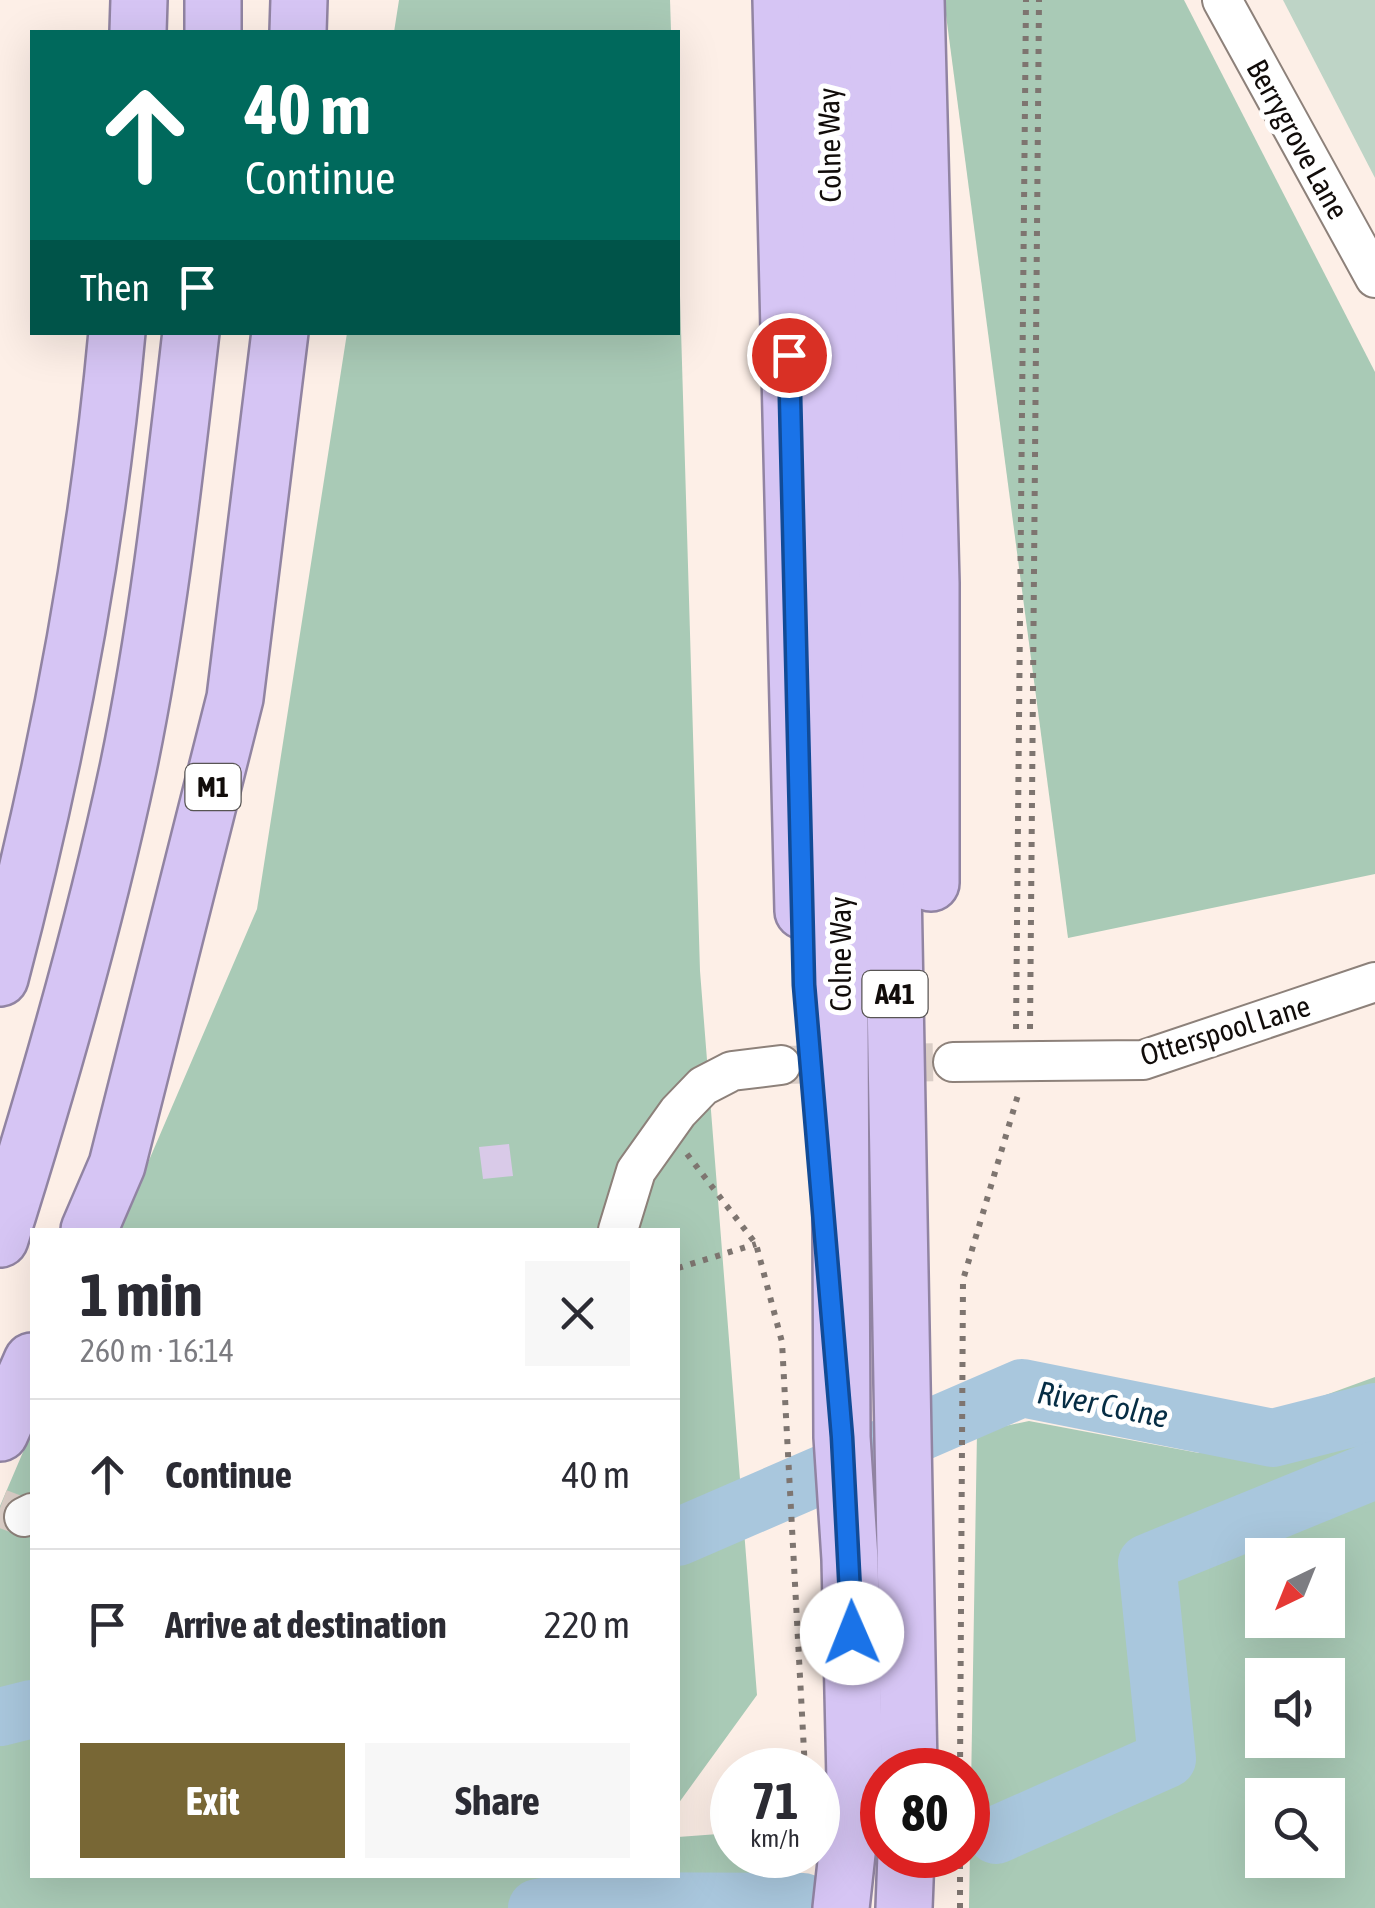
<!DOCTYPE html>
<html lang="en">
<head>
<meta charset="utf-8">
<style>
	:root { --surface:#fff; --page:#f7f7f7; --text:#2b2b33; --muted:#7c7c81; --line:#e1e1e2; --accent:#786735 }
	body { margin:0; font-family:"Asap Condensed",sans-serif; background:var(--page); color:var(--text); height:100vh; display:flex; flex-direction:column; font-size:38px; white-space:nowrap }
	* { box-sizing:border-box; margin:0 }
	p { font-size:32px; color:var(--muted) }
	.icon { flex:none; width:55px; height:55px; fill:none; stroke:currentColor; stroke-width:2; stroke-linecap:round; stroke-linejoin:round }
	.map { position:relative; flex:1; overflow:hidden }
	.side { position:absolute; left:30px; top:1228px; width:650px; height:650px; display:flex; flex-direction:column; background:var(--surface); border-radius:0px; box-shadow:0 10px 40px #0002 }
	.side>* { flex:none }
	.banner { position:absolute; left:30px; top:30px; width:650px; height:305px; border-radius:0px; box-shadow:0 10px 40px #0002; background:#00695c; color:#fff; overflow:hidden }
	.needle { width:65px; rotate:223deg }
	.tools { position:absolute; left:1245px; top:1538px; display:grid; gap:20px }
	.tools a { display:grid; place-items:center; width:100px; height:100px; border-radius:0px; background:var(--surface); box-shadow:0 10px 40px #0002; font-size:50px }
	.speed { position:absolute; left:710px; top:1748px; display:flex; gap:20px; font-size:50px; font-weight:700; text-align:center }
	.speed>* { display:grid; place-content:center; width:130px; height:130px; border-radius:50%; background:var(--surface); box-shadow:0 10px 40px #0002; line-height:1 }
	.speed small { font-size:25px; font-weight:400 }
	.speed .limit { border:15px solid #d22; background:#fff; color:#111 }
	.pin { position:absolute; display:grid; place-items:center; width:85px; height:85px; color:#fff; margin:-42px; border:5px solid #fff; border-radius:50%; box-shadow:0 2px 10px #0007 }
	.me { position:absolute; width:110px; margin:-55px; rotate:359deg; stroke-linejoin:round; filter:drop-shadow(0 0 8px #0008) }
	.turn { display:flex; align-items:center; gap:35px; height:210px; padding:0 50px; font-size:45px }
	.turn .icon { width:130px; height:130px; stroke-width:2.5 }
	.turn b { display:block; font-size:70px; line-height:85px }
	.then { display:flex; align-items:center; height:95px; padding:0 50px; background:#0003; gap:20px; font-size:38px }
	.round { display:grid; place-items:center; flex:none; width:105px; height:105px; border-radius:0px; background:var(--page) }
	.head { display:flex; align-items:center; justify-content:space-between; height:170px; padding:0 50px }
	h1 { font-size:60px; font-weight:700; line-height:75px }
	.cta { display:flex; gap:20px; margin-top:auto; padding:20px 50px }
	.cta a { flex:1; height:115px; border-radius:0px; background:var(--accent); color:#fff; font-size:40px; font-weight:700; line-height:115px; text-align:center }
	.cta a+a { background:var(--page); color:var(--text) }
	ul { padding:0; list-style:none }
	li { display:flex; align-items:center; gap:30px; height:150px; padding:0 50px; border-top:2px solid var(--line) }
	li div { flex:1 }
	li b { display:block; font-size:38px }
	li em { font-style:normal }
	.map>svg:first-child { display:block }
	.green { fill:#bed4c6 }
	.forest { fill:#a9cab6; fill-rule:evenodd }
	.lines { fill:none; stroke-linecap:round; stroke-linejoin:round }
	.river { stroke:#a9c7dd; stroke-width:58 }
	.building { fill:#d9cae8 }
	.street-tunnel { stroke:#dacdc6; stroke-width:38; stroke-dasharray:38 19; stroke-linecap:butt }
	.street-casing { stroke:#8d817a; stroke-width:42 }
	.highway-casing { stroke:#9184a2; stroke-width:60 }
	.path { stroke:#7e7570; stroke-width:6; stroke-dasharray:5 8; stroke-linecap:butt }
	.street { stroke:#fff; stroke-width:38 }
	.highway { stroke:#d6c5f4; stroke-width:55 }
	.route-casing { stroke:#114b97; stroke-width:25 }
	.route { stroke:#1a73e8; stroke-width:18 }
	.labels { text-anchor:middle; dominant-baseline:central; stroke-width:10; stroke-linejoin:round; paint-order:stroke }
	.shield { fill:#fff; stroke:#585554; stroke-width:2.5 }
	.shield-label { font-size:28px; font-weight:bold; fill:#110c0a }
	.street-label { font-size:30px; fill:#110c0a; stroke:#fff }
	.water-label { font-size:32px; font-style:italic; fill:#062d44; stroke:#fff }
</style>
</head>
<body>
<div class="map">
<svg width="1375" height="1908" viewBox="0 0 1375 1908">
	<rect width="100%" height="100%" fill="#fdefe7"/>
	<path class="green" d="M1283 0H1375V178Z"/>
	<g class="forest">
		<path d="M399 0H670L671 32H394Z"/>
		<path d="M944 0H1184L1375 372V874L1068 938Z"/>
		<path d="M678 228 700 971 757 1695 678 1804V1230H119L257 909 347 333 678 332Z"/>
		<path d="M1375 1377V1908H969L977 1432 1029 1421 1199 1453 1221 1433ZM1262 1555H1328V1620H1262ZM1262 1675H1328V1740H1262ZM1262 1795H1328V1860H1262Z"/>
		<path d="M32 1431V1875H678V1837L732 1833V1855H798L799 1908H0V1506Z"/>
	</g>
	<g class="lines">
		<g class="river">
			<path d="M678 1537 1022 1388 1273 1438 1375 1412"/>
			<path d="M0 1717 32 1709"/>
			<path d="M996 1835 1167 1759 1147 1563 1375 1470"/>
			<path d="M537 1908 578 1901 803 1902"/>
		</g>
	</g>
	<path class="building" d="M509 1144 513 1176 483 1179 479 1147Z"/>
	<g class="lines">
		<g class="street-tunnel">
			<path d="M781 1065 953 1062"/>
			<path d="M0 1508 24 1517"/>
		</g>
		<defs>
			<g id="street">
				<path d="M1222 0 1375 278"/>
				<path d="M953 1062 1143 1060 1375 982"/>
				<path d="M618 1230 636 1171 678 1112 703 1086 732 1071 781 1065"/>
				<path d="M24 1517 32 1513"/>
			</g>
			<g id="highway">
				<path d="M781 0 803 911"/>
				<path d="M826 0 838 616 842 1437 850 1559 855 1781 841 1908"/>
				<path d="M877 0 909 1770"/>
				<path d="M916 0 931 583V883"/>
				<path d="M138 32 139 0"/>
				<path d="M213 32V0"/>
				<path d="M298 32 299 0"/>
				<path d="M0 978C56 766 97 551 117 332"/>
				<path d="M89 1230 117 1165 235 698 280 332"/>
				<path d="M0 1239C49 1084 94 928 128 769 158 625 174 479 191 332"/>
				<path d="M0 1433 32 1361"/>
				<path d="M904 1908 906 1855"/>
			</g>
		</defs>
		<use href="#street" class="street-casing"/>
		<use href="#highway" class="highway-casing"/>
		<g class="path">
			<path d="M1016 1029 1026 0"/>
			<path d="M1030 1029 1039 0"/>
			<path d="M687 1154 756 1244 782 1342 805 1770"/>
			<path d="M678 1268 756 1244"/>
			<path d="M960 1770 963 1280 1018 1095"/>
			<path d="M960 1908V1855"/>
		</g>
		<use href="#street" class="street"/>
		<use href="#highway" class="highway"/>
	</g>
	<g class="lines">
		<defs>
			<path id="route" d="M789 355 804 985 842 1437 852 1633"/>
		</defs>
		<use href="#route" class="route-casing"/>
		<use href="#route" class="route"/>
	</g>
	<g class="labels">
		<g class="shield">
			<rect x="185.5" y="764" width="55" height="46" rx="8"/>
			<rect x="862.5" y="971" width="65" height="46" rx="8"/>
		</g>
		<g class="shield-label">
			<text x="213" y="787">M1</text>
			<text x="895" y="994">A41</text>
		</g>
		<g class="street-label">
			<text transform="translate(1298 139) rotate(61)">Berrygrove Lane</text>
			<text transform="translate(829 145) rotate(-91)">Colne Way</text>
			<text transform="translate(840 954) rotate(-90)">Colne Way</text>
			<text transform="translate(1225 1030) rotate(-17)">Otterspool Lane</text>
		</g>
		<g class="water-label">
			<text transform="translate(1103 1404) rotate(11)">River Colne</text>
		</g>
	</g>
</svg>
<div class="tools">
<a><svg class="needle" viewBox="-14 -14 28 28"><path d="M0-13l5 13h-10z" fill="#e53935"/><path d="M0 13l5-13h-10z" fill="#7c7c81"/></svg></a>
<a><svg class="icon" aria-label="sound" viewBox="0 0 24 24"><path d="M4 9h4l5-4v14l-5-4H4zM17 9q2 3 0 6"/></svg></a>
<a><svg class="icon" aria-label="search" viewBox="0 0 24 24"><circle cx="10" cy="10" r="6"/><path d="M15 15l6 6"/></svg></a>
</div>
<div class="speed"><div>71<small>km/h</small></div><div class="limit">80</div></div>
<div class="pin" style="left:789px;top:355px;background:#d93025"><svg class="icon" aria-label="arrive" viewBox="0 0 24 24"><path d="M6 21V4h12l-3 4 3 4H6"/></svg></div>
<svg class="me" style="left:852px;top:1633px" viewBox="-20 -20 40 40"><circle r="19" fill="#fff"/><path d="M0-13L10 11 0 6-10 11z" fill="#1a73e8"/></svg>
<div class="banner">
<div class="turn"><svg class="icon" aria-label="ahead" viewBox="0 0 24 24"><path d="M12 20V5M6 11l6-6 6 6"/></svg><div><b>40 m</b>Continue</div></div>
<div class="then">Then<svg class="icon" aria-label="arrive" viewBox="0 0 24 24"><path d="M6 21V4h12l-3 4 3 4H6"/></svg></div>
</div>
<section class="side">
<div class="head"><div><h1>1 min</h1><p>260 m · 16:14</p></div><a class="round"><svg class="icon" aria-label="close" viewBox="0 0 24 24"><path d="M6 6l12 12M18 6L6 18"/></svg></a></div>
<ul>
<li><svg class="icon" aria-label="ahead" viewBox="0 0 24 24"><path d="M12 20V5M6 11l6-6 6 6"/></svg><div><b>Continue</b></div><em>40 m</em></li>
<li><svg class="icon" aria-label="arrive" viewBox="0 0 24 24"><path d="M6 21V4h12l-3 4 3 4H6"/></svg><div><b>Arrive at destination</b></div><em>220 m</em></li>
</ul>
<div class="cta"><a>Exit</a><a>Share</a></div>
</section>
</div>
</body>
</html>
